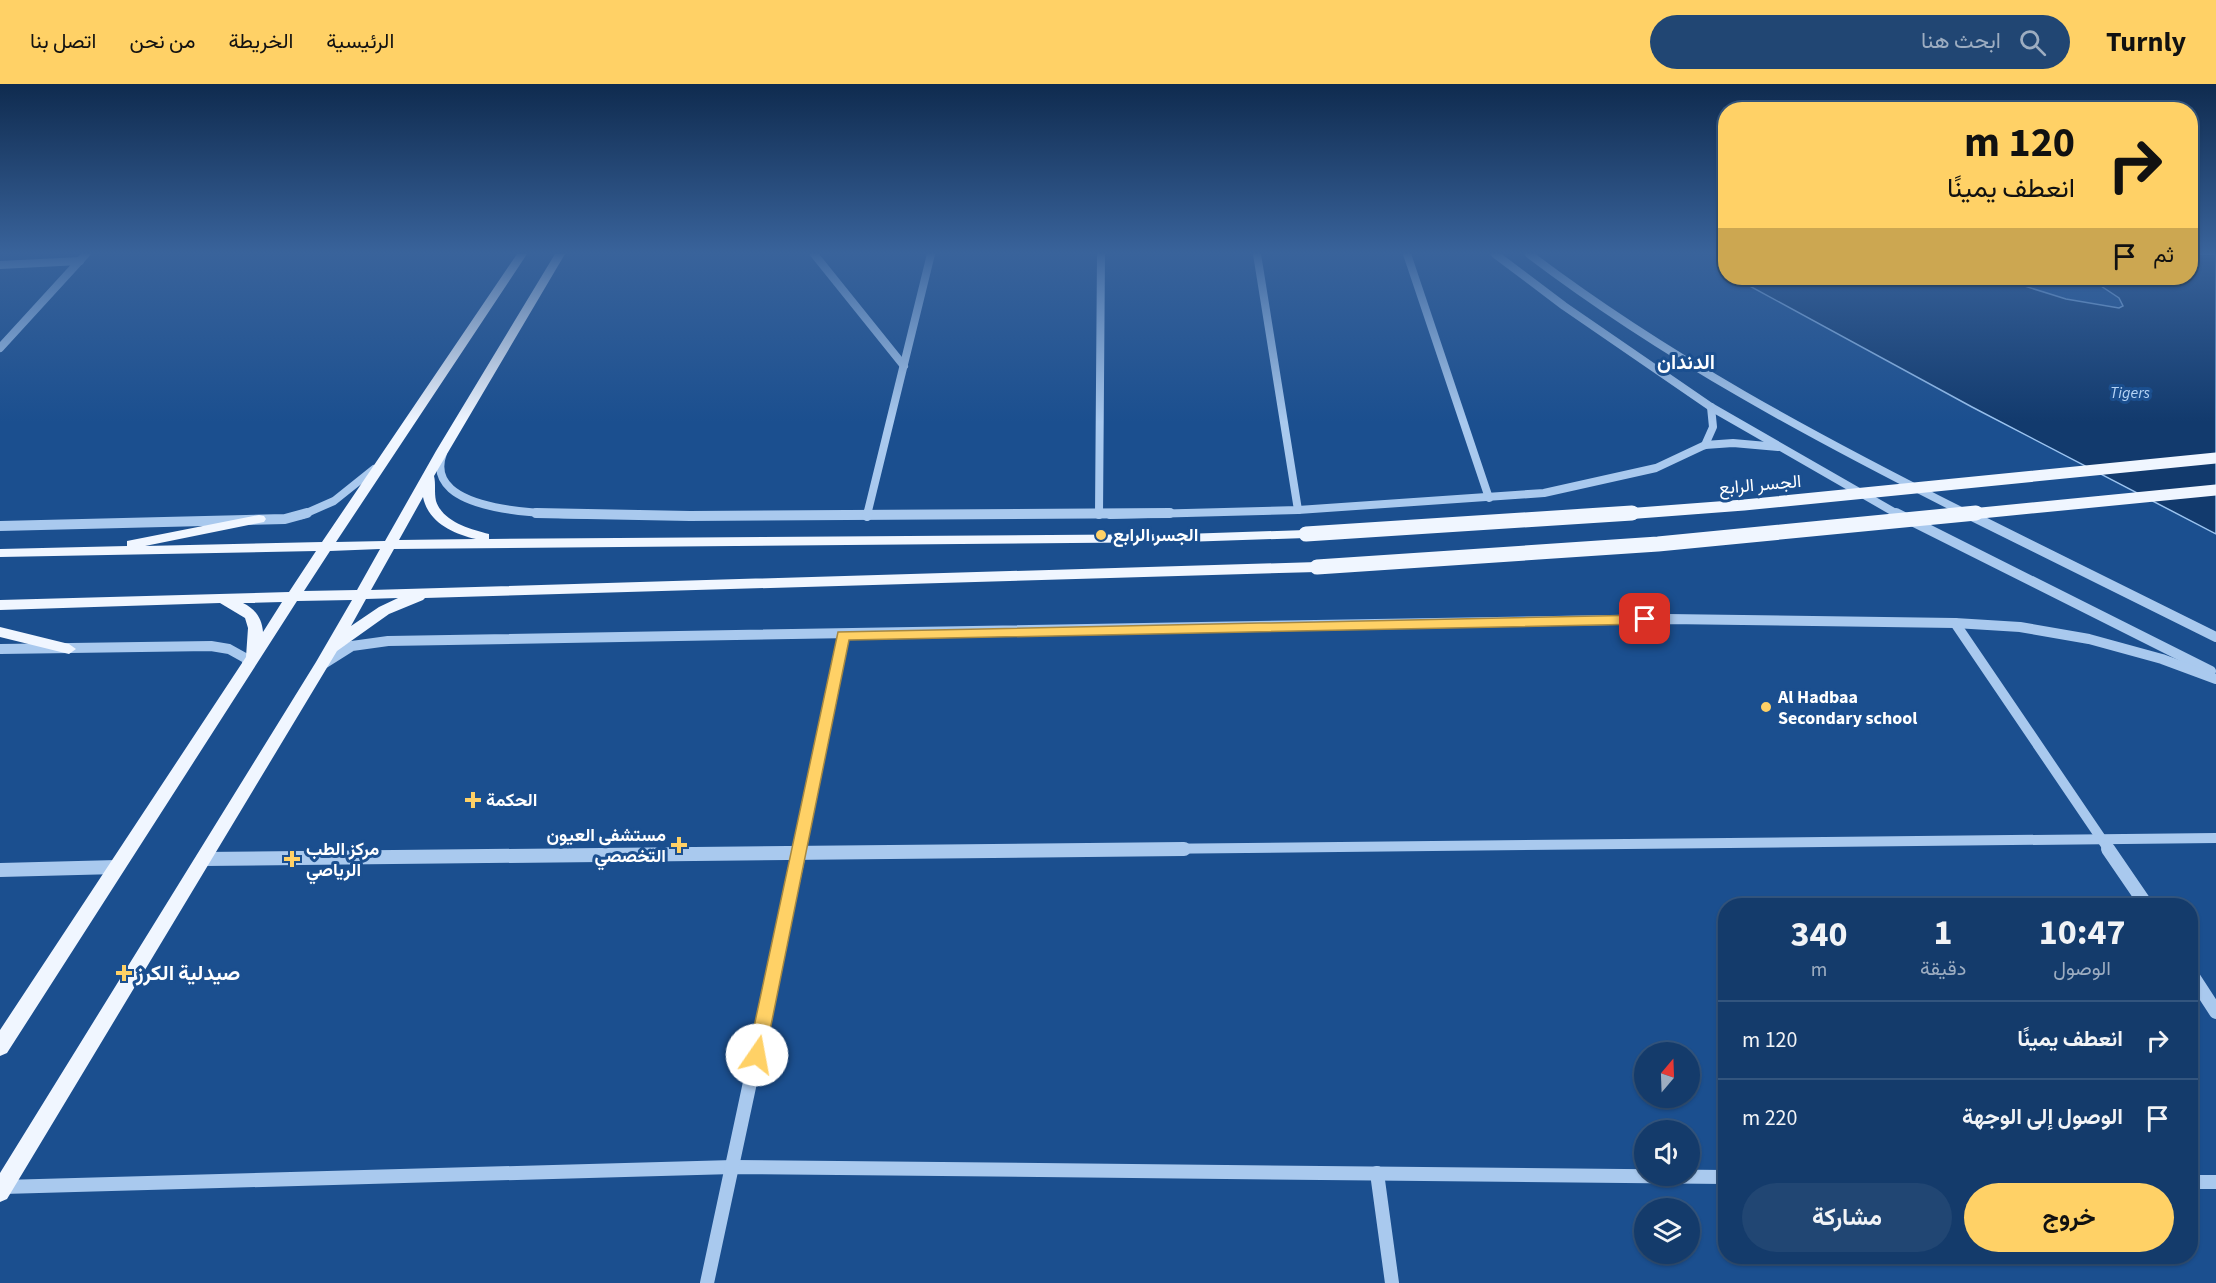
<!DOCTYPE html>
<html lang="ar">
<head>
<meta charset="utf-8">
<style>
	:root { --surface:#143b6b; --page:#214673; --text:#f1f3f6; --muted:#9dadc1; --line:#33557e; --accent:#ffd166 }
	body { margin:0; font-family:"Source Sans 3",Vazirmatn,sans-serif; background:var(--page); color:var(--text); direction:rtl; height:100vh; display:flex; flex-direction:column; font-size:22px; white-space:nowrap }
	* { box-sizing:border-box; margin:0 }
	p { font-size:20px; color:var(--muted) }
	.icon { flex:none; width:33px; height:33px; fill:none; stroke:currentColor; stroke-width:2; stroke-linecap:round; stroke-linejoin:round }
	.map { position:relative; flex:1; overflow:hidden; direction:ltr }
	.details { position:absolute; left:1718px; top:814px; width:480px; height:366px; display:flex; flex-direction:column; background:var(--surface); border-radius:24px; box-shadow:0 2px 4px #0004,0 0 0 2px var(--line); direction:rtl }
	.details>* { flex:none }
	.banner { position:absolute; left:1718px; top:18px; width:480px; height:183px; border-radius:24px; box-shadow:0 2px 4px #0004,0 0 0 2px var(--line); direction:rtl; background:#ffd166; color:#111; overflow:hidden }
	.needle { width:39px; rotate:19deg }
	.tools { position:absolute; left:1634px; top:958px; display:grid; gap:12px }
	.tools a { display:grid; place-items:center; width:66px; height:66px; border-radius:50%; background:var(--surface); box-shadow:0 2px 4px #0004,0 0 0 2px var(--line); font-size:30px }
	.pin { position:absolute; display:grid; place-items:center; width:51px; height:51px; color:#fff; margin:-26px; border-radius:12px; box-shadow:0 3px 9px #0006 }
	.me { position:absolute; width:66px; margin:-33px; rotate:12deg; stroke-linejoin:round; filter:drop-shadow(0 0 4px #0008) }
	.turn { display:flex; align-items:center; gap:21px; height:126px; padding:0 24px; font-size:27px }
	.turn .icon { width:78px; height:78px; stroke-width:2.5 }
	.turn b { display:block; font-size:42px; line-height:51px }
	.then { display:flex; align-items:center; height:57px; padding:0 24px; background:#0003; gap:12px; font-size:22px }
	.eta { display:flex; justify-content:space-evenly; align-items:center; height:102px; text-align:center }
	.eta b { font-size:36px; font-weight:700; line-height:42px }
	.cta { display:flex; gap:12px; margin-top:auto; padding:12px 24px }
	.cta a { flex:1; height:69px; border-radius:36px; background:var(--accent); color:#111; font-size:24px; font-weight:700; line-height:69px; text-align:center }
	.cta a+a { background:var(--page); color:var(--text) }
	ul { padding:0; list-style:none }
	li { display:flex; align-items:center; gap:18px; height:78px; padding:0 24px; border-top:2px solid var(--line) }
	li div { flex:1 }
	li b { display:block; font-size:22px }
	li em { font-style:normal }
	header { display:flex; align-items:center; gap:36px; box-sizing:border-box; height:84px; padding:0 30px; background:var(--accent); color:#111 }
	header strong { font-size:28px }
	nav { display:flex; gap:33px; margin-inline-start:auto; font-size:21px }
	.search { width:420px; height:54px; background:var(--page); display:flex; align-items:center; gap:15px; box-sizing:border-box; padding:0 21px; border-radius:33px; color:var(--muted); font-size:22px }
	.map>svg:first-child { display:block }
	.water { fill:#123a6d; stroke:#9cc4f0; stroke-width:1.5 }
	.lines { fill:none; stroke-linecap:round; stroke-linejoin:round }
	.minor-far2 { stroke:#a9c9ee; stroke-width:8 }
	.minor-far1 { stroke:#a9c9ee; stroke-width:10 }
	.minor { stroke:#a9c9ee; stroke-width:14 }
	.major { fill:#f0f6ff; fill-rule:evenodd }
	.major-bridge-far1 { stroke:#f0f6ff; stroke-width:11 }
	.major-bridge { stroke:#f0f6ff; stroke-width:15 }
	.route { fill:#ffd166; stroke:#a68842; stroke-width:1.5 }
	.poi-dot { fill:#ffd166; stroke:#1b4f8f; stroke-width:2 }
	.labels { text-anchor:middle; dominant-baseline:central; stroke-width:6; stroke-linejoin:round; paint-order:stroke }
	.far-water-label { font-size:16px; font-style:italic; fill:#b5d3f5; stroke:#1b4f8f }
	.street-label { font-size:18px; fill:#fff; stroke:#1b4f8f }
	.poi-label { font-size:18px; font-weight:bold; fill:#fff; stroke:#1b4f8f; text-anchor:start }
	.far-district-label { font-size:20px; font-weight:bold; fill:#fff; stroke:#1b4f8f }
	.near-poi-label { font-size:21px; font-weight:bold; fill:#fff; stroke:#1b4f8f; text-anchor:start }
</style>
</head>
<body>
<header>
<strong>Turnly</strong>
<div class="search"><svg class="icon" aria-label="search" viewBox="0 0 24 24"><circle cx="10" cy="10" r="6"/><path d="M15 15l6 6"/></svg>ابحث هنا</div>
<nav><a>الرئيسية</a><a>الخريطة</a><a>من نحن</a><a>اتصل بنا</a></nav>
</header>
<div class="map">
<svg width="2216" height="1199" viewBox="0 0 2216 1199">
	<rect width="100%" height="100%" fill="#1b4f8f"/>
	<path class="water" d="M2190 170H2216V450L1972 323 1735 194H1999L2066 215 2119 224 2123 222 2119 214 2089 194H2190Z"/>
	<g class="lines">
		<g class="minor-far2">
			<path d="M814 170 904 282"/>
			<path d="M1257 170 1298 426"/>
			<path d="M1407 170 1489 414"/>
			<path d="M1495 170 1564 222 1711 323 1899 431"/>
			<path d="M1529 170C1666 274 1816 354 1969 431"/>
			<path d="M0 181 80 177"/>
			<path d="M0 264 86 170"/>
			<path d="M1705 361 1713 343 1711 323"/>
			<path d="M443 369C417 438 584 430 619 431"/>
			<path d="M302 431 334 417 374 385"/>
			<path d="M867 431 931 170"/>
			<path d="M1099 431 1101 170"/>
			<path d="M1110 431 1298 426 1544 409 1656 384 1705 361 1733 359 1778 363"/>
		</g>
		<g class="minor-far1">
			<path d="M536 429 690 432 1170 429"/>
			<path d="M1896 429 2211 587"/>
			<path d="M1966 429 2216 553"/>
			<path d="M867 432 868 429"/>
			<path d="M0 442 285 435 307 429"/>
			<path d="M1955 539 2109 766"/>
			<path d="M0 565 211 562 229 565 247 575V583"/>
			<path d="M325 579 352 562 388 557 1668 535 1955 539 2020 543 2089 555 2162 575 2216 595"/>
			<path d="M800 766 843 551"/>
			<path d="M1041 766 2216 754"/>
		</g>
		<g class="minor">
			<path d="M2108 765 2147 822"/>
			<path d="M203 775 1184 765"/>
			<path d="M0 786 117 783"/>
			<path d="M2190 888 2216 928"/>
			<path d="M1377 1089 1392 1199"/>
			<path d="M2190 1098H2216"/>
			<path d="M3 1103 733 1083 1725 1093"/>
			<path d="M707 1199 800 765"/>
		</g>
		<g class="major">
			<path d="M517 170H527L336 458 385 457 436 367 555 170H565L434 392C436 400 434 408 436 417 443 438 470 445 489 450V455L1184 450 1306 446 1313 450 1306 454 1184 458 394 465 371 506 1317 478 1324 483 1317 488 425 514 423 516 389 530 337 567 7 1115 0 1118V1089L316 578 352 516 297 517 7 969 0 972V946L246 573 248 544 245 534 220 519 0 526V516L289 508 316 467 0 473V465L127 462V457L132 456 259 431 264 432 266 435 264 438 145 462 322 458ZM423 413C428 438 453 450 476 455L399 456ZM380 465 357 506 304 507 330 467ZM398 514 379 523 351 542 366 515ZM282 518 263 548C262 534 255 525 243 519Z"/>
			<path d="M0 543 69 560 76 565 69 570 0 553Z"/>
		</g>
		<g class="major-bridge-far1">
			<path d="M1612 431 1744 421 2216 374"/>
			<path d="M1961 431 2216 406"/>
		</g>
		<g class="major-bridge">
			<path d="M1306 450 1632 429"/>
			<path d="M1317 483 1658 460 1976 429"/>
		</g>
	</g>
	<linearGradient id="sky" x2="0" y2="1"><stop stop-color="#0f2b4f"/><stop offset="0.5" stop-color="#39639b"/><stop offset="1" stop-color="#39639b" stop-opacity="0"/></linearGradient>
	<rect width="2216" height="338" fill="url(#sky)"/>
	<path class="route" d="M1645 531 1651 535 1645 540 849 556 765 971 763 977 757 979 751 977 748 971 838 548Z"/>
	<g class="poi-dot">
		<circle cx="1101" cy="451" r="6"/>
		<circle cx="1766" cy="623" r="6"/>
		<path d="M470 707h6v6h6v6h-6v6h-6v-6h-6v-6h6z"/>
		<path d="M676 752h6v6h6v6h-6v6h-6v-6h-6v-6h6z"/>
		<path d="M289 766h6v6h6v6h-6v6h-6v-6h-6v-6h6z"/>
		<path d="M121 880h6v6h6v6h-6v6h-6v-6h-6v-6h6z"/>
	</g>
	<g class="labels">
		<g class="far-water-label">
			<text x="2130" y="309">Tigers</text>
		</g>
		<g class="street-label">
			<text transform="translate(1760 401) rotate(-5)">الجسر الرابع</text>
		</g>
		<g class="poi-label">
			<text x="1113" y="451">الجسر الرابع</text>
			<text x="1778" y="613">Al Hadbaa<tspan x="1778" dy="21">Secondary school</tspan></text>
			<text x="486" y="716">الحكمة</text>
			<text x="666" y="751" text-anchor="end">مستشفى العيون<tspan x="666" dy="21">التخصصي</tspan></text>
			<text x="306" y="765">مركز الطب<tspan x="306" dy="21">الرياصي</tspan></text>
		</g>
		<g class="far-district-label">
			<text x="1686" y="279">الدندان</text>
		</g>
		<g class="near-poi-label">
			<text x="136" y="889">صيدلية الكرز</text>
		</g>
	</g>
</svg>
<div class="tools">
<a><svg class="needle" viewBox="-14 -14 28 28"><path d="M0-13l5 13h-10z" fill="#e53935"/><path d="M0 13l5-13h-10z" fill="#9dadc1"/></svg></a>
<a><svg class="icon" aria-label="sound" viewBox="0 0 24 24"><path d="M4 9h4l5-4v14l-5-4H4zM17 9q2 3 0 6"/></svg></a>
<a><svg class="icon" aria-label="layers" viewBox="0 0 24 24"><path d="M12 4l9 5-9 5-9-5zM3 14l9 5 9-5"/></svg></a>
</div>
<div class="pin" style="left:1645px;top:535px;background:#d93025"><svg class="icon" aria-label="arrive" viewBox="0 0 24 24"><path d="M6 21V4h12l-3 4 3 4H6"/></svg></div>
<svg class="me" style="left:757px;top:971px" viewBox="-20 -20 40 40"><circle r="19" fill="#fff"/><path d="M0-13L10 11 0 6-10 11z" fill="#ffd166"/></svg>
<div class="banner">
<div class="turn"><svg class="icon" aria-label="right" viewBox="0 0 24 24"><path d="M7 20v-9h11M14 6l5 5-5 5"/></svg><div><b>120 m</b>انعطف يمينًا</div></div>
<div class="then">ثم<svg class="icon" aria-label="arrive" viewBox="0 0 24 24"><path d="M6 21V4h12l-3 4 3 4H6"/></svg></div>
</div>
<section class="details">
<div class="eta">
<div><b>10:47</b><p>الوصول</p></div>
<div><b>1</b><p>دقيقة</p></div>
<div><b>340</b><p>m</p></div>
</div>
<ul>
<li><svg class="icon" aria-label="right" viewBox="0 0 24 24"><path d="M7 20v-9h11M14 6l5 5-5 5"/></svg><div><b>انعطف يمينًا</b></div><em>120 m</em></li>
<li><svg class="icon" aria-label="arrive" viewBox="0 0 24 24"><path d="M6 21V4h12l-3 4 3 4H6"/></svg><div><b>الوصول إلى الوجهة</b></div><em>220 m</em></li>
</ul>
<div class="cta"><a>خروج</a><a>مشاركة</a></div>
</section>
</div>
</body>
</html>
